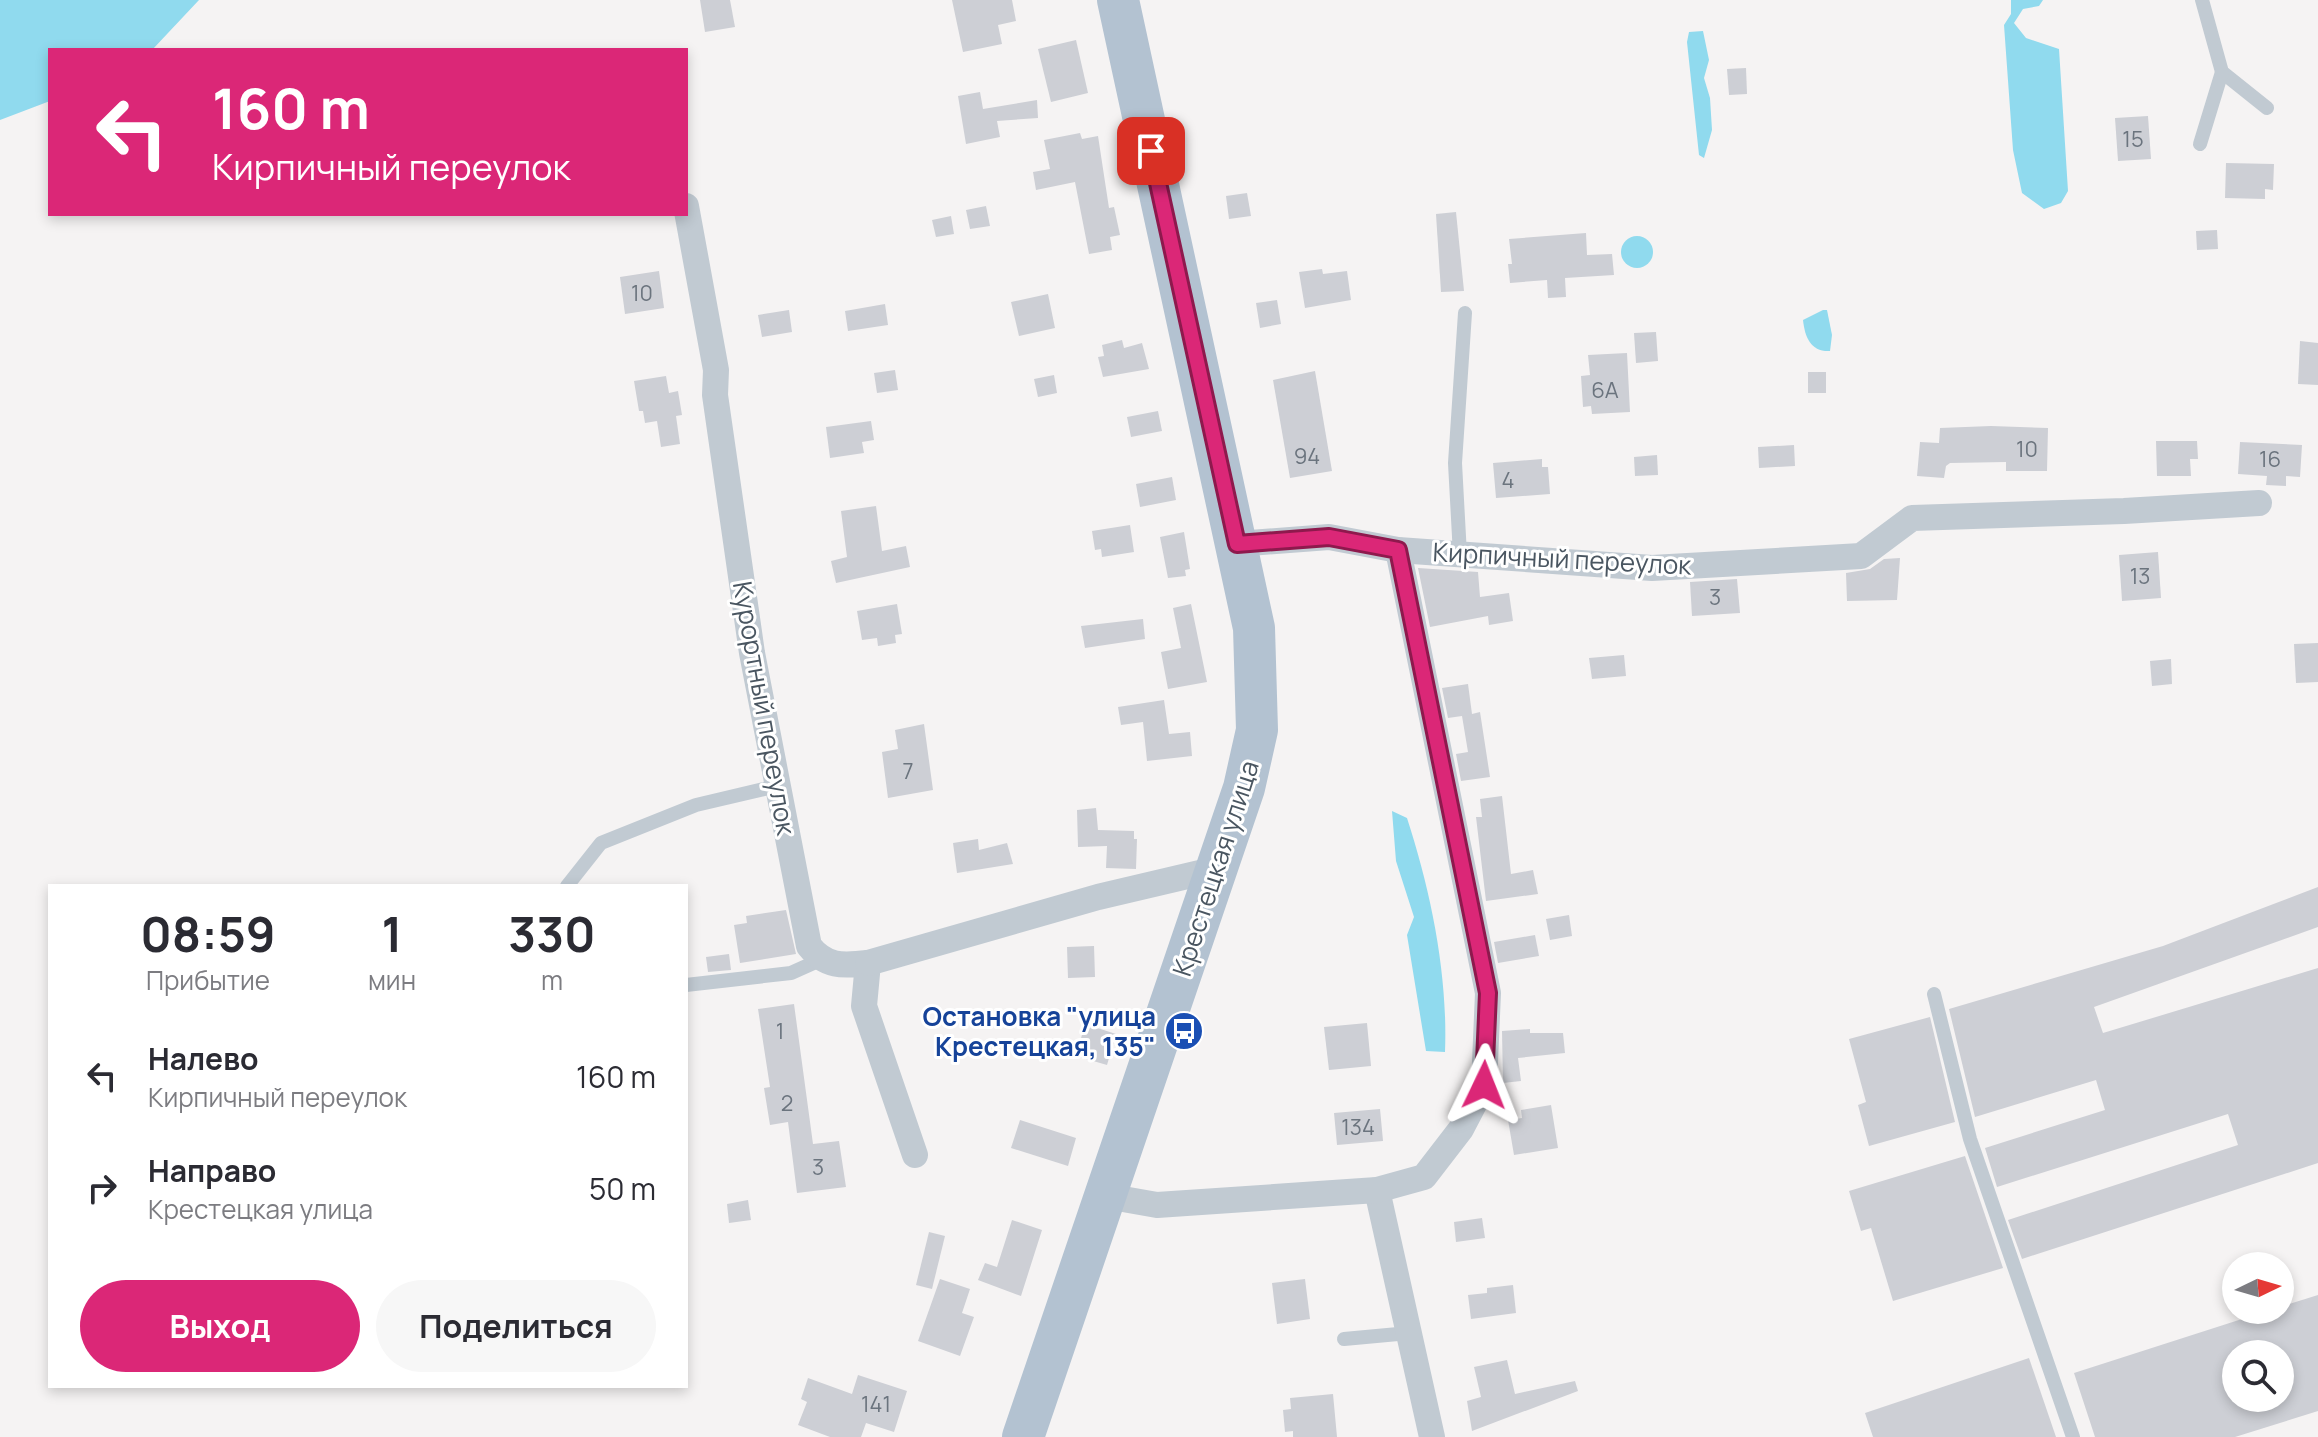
<!DOCTYPE html>
<html lang="ru">
<head>
<meta charset="utf-8">
<style>
	:root { --surface:#fff; --page:#f7f7f7; --text:#2b2b33; --muted:#7c7c81; --accent:#db2777 }
	body { margin:0; font-family:Manrope,sans-serif; background:var(--page); color:var(--text); height:100vh; display:flex; flex-direction:column; font-size:30px; white-space:nowrap }
	* { box-sizing:border-box; margin:0 }
	p { font-size:26px; color:var(--muted) }
	.icon { flex:none; width:44px; height:44px; fill:none; stroke:currentColor; stroke-width:2; stroke-linecap:round; stroke-linejoin:round }
	.map { position:relative; flex:1; overflow:hidden }
	.details { position:absolute; left:48px; top:884px; width:640px; height:504px; display:flex; flex-direction:column; background:var(--surface); border-radius:0px; box-shadow:0 4px 12px #0003 }
	.details>* { flex:none }
	.hud { position:absolute; left:48px; top:48px; width:640px; height:168px; border-radius:0px; box-shadow:0 4px 12px #0003; background:#db2777; color:#fff; overflow:hidden }
	.needle { width:52px; rotate:85deg }
	.tools { position:absolute; left:2222px; top:1252px; display:grid; gap:16px }
	.tools a { display:grid; place-items:center; width:72px; height:72px; border-radius:50%; background:var(--surface); box-shadow:0 4px 12px #0003; font-size:40px }
	.pin { position:absolute; display:grid; place-items:center; width:68px; height:68px; color:#fff; margin:-34px; border-radius:16px; box-shadow:0 4px 12px #0006 }
	.me { position:absolute; width:88px; margin:-44px; rotate:2deg; stroke-linejoin:round; filter:drop-shadow(0 0 6px #0008) }
	.turn { display:flex; align-items:center; gap:28px; height:168px; padding:0 32px; font-size:36px }
	.turn .icon { width:104px; height:104px; stroke-width:2.5 }
	.turn b { display:block; font-size:56px; line-height:68px }
	.eta { display:flex; justify-content:space-evenly; align-items:center; height:136px; text-align:center }
	.eta b { font-size:48px; font-weight:700; line-height:56px }
	.cta { display:flex; gap:16px; margin-top:auto; padding:16px 32px }
	.cta a { flex:1; height:92px; border-radius:48px; background:var(--accent); color:#fff; font-size:32px; font-weight:700; line-height:92px; text-align:center }
	.cta a+a { background:var(--page); color:var(--text) }
	ul { padding:0; list-style:none }
	li { display:flex; align-items:center; gap:24px; height:112px; padding:0 32px }
	li div { flex:1 }
	li b { display:block; font-size:30px }
	li em { font-style:normal }
	.map>svg:first-child { display:block }
	.water { fill:#90daee }
	.building { fill:#cdcfd5; fill-rule:evenodd }
	.lines { fill:none; stroke-linecap:round; stroke-linejoin:round }
	.service { stroke:#c1cad2; stroke-width:14 }
	.minor { stroke:#c1cad2; stroke-width:26 }
	.primary { stroke:#b3c2d1; stroke-width:42 }
	.route-casing { stroke:#8e194d; stroke-width:20 }
	.route { stroke:#db2777; stroke-width:14 }
	.labels { text-anchor:middle; dominant-baseline:central; stroke-width:6; stroke-linejoin:round; paint-order:stroke }
	.number-label { font-size:22px; fill:#6b747e }
	.street-label { font-size:26px; fill:#4a5661; stroke:#fff }
	.transit-label { font-size:26px; font-weight:bold; fill:#164399; stroke:#fff; text-anchor:end }
</style>
</head>
<body>
<div class="map">
<svg width="2318" height="1437" viewBox="0 0 2318 1437">
	<rect width="100%" height="100%" fill="#f5f3f3"/>
	<g class="water">
		<path d="M0 0H199L152 50H50V101L0 120Z"/>
		<path d="M2011 0H2043L2039 6 2023 9 2014 23 2026 38 2059 49 2068 191 2061 203 2044 209 2022 193 2013 150 2004 25 2011 14Z"/>
		<path d="M1703 31 1709 60 1704 78 1710 98 1712 130 1704 158 1699 155 1687 42 1689 32Z"/>
		<circle cx="1637" cy="252" r="16"/>
		<path d="M1823 310H1827L1832 335 1830 351C1811 352 1805 338 1803 320Z"/>
		<path d="M1392 811 1407 818C1431 892 1448 974 1445 1052L1426 1051 1407 935 1414 917 1396 861Z"/>
	</g>
	<g class="building">
		<path d="M700 0H730L735 27 705 32Z"/>
		<path d="M952 0H1012L1016 21 998 25 1002 44 963 52Z"/>
		<path d="M1076 40 1088 93 1051 102 1038 49Z"/>
		<path d="M1746 68 1747 94 1729 95 1727 69Z"/>
		<path d="M980 92 983 109 1037 100 1038 118 997 121 1000 137 966 144 958 96Z"/>
		<path d="M2148 116 2151 159 2118 161 2115 118Z"/>
		<path d="M1080 133 1082 139 1098 136 1109 208 1114 207 1120 235 1110 237 1112 250 1089 254 1075 182 1036 190 1033 172 1050 169 1044 140Z"/>
		<path d="M2226 163 2274 164 2273 190 2265 189V199L2225 198Z"/>
		<path d="M1247 193 1251 216 1229 219 1226 196Z"/>
		<path d="M986 206 990 226 970 229 966 210Z"/>
		<path d="M1456 212 1464 291 1441 292 1436 214Z"/>
		<path d="M951 216 954 234 936 237 932 220Z"/>
		<path d="M2217 230 2218 249 2197 250 2196 231Z"/>
		<path d="M1586 233 1587 255 1612 254 1614 275 1565 278 1566 297 1548 298 1547 280 1510 283 1508 264H1512L1509 239Z"/>
		<path d="M1322 269 1323 274 1347 271 1351 300 1305 308 1299 272Z"/>
		<path d="M659 271 664 308 625 314 620 277Z"/>
		<path d="M1048 294 1055 328 1019 336 1011 302Z"/>
		<path d="M1277 300 1281 324 1260 328 1256 303Z"/>
		<path d="M885 304 888 325 848 331 845 311Z"/>
		<path d="M789 310 792 332 762 337 758 315Z"/>
		<path d="M1656 332 1658 361 1636 363 1634 333Z"/>
		<path d="M1122 340 1124 348 1142 343 1149 369 1103 377 1098 357 1104 356 1102 345Z"/>
		<path d="M2300 341 2318 343V385L2298 384Z"/>
		<path d="M1627 353 1630 412 1592 414 1591 406 1583 407 1581 376 1590 375 1588 355Z"/>
		<path d="M895 370 898 390 877 393 874 373Z"/>
		<path d="M1315 371 1332 471 1290 478 1273 380Z"/>
		<rect x="1808" y="372" width="18" height="21"/>
		<path d="M1054 375 1057 393 1038 397 1034 379Z"/>
		<path d="M666 376 669 393 678 391 682 415 676 416 680 444 661 447 657 421 645 423 643 411H639L634 381Z"/>
		<path d="M1158 411 1162 431 1131 437 1127 417Z"/>
		<path d="M871 421 874 440 862 442 864 453 830 458 826 427Z"/>
		<path d="M1991 426 2048 428 2047 471H2006V462L1950 463 1946 466 1944 478 1917 476 1920 442 1939 443 1940 428Z"/>
		<path d="M2156 441H2197L2198 459H2190L2191 476H2157Z"/>
		<path d="M2240 442 2302 445 2300 477 2286 476V486L2266 485 2267 476 2238 474Z"/>
		<path d="M1794 445 1795 466 1759 468 1758 447Z"/>
		<path d="M1657 455 1658 475 1635 476 1634 457Z"/>
		<path d="M1542 459V467H1548L1550 494 1496 498 1493 463Z"/>
		<path d="M1172 477 1176 500 1140 507 1136 484Z"/>
		<path d="M876 506 882 551 906 546 910 567 836 583 831 561 847 557 841 511Z"/>
		<path d="M1130 525 1134 552 1102 557 1101 549 1095 550 1092 531Z"/>
		<path d="M1184 532 1190 569 1185 570 1186 576 1168 578 1160 537Z"/>
		<path d="M2158 552 2161 598 2122 601 2119 555Z"/>
		<path d="M1900 558 1897 600 1847 601 1846 573 1870 569 1884 559Z"/>
		<path d="M1418 568 1478 572 1480 597 1509 593 1513 621 1489 625 1488 616 1430 627Z"/>
		<path d="M1737 579 1740 613 1692 616 1690 582Z"/>
		<path d="M897 604 902 634 895 635 896 643 878 646 877 638 862 640 857 611Z"/>
		<path d="M1191 604 1207 682 1168 689 1161 652 1181 648 1173 608Z"/>
		<path d="M1143 619 1145 639 1085 648 1081 626Z"/>
		<path d="M2318 643V682L2296 683 2294 644Z"/>
		<path d="M1624 655 1626 676 1592 679 1589 658Z"/>
		<path d="M2171 659 2172 684 2152 686 2150 661Z"/>
		<path d="M1468 684 1472 714 1480 712 1490 777 1461 781 1456 754 1468 752 1462 716 1448 718 1442 688Z"/>
		<path d="M1164 700 1169 734 1190 732 1192 756 1147 761 1143 722 1121 725 1118 707Z"/>
		<path d="M924 724 933 790 888 798 882 752 898 749 895 730Z"/>
		<path d="M1502 796 1511 874 1533 870 1538 894 1486 901 1476 817H1482L1480 799Z"/>
		<path d="M1096 808 1098 830 1134 831V839H1137L1136 869 1106 868 1107 846 1078 847 1077 810Z"/>
		<path d="M978 839 979 850 1007 843 1013 864 957 873 953 843Z"/>
		<path d="M2318 887V927L2094 1007 2103 1033 2318 968V1163L2022 1259 2008 1220 2238 1145 2228 1114 1997 1187 1985 1148 2105 1110 2096 1080 1975 1117 1949 1009 2163 946Z"/>
		<path d="M786 910 796 954 740 963 734 925 747 923 746 916Z"/>
		<path d="M1569 915 1572 936 1550 940 1546 919Z"/>
		<path d="M1535 935 1539 956 1498 963 1494 942Z"/>
		<path d="M1094 946 1095 977 1068 978 1067 947Z"/>
		<path d="M729 954 731 970 708 972 706 957Z"/>
		<path d="M794 1004 813 1144 839 1141 846 1187 797 1193 788 1122 770 1125 764 1088 770 1087 758 1009Z"/>
		<path d="M1930 1017 1955 1122 1869 1146 1858 1105 1866 1102 1849 1039Z"/>
		<path d="M1367 1023 1371 1066 1329 1070 1324 1027Z"/>
		<path d="M1085 1024 1116 1034 1107 1065 1076 1056Z"/>
		<path d="M1530 1029V1033H1563L1565 1053 1518 1058 1521 1081 1503 1083 1502 1031Z"/>
		<path d="M1551 1105 1558 1148 1514 1155 1508 1120 1522 1118 1521 1110Z"/>
		<path d="M1380 1109 1383 1141 1337 1145 1334 1113Z"/>
		<path d="M1020 1120 1076 1138 1068 1166 1011 1148Z"/>
		<path d="M1965 1156 2003 1268 1893 1301 1871 1228 1861 1231 1849 1191Z"/>
		<path d="M748 1200 751 1220 729 1223 727 1204Z"/>
		<path d="M1482 1218 1485 1238 1456 1242 1454 1222Z"/>
		<path d="M1012 1220 1042 1230 1021 1296 978 1280 985 1263 997 1267Z"/>
		<path d="M929 1232 945 1236 932 1289 916 1285Z"/>
		<path d="M940 1279 970 1289 962 1313 974 1317 960 1356 918 1341Z"/>
		<path d="M1305 1279 1310 1319 1277 1324 1272 1283Z"/>
		<path d="M1513 1285 1516 1313 1471 1319 1468 1295 1487 1293V1288Z"/>
		<path d="M2318 1295V1411L2235 1437H2095L2074 1373 2270 1310H2280V1307ZM2236 1354H2280V1398H2236Z"/>
		<path d="M2029 1358 2056 1437H1873L1865 1413Z"/>
		<path d="M1507 1360 1515 1394 1575 1381 1578 1391 1472 1431 1467 1401 1481 1397 1474 1367Z"/>
		<path d="M858 1375 907 1391 894 1432 866 1423 861 1437H830L798 1425 807 1402 801 1399 808 1378 852 1394Z"/>
		<path d="M1333 1394 1337 1437H1293V1431L1285 1432 1283 1410 1291 1409 1290 1398Z"/>
	</g>
	<g class="lines">
		<g class="service">
			<path d="M2202 0 2222 72 2267 108"/>
			<path d="M2200 144 2222 72"/>
			<path d="M1460 555 1455 463 1465 313"/>
			<path d="M567 886 601 843 696 805 777 786"/>
			<path d="M686 985 791 973 820 960"/>
			<path d="M1934 994 1970 1139 2073 1437"/>
			<path d="M1344 1339 1409 1333"/>
		</g>
		<g class="minor">
			<path d="M686 206 716 370 715 395 752 653 809 946C826 967 842 966 868 963L864 1006 915 1155"/>
			<path d="M1237 544 1329 537 1398 550 1652 568 1861 556 1912 518 2124 511 2259 503"/>
			<path d="M868 963 1098 897 1217 869"/>
			<path d="M1377 1190 1432 1437"/>
			<path d="M1106 1196 1157 1205 1377 1190 1424 1177 1461 1129 1484 1085 1488 993 1398 550"/>
		</g>
		<path class="primary" d="M1023 1437 1244 788 1257 730 1254 628 1118 0"/>
	</g>
	<g class="lines">
		<defs>
			<path id="route" d="M1151 151 1237 544 1329 537 1398 550 1488 993 1484 1085"/>
		</defs>
		<use href="#route" class="route-casing"/>
		<use href="#route" class="route"/>
	</g>
	<defs>
		<symbol id="bus-disc" viewBox="-11 -11 22 22"><circle r="9.5" fill="#1a4fb4" stroke="#fff"/><path d="M-5-6H5V4H4V6H2V4H-2V6H-4V4H-5ZM-3.5-4V0h7V-4ZM-3.5 1.2v1.5H-2V1.2ZM2 1.2v1.5H3.5V1.2Z" fill="#fff"/></symbol>
	</defs>
	<g fill-rule="evenodd">
		<use href="#bus-disc" x="1162" y="1009" width="44" height="44"/>
	</g>
	<g class="labels">
		<g class="number-label">
			<text x="2133" y="139">15</text>
			<text x="642" y="293">10</text>
			<text x="1605" y="390">6А</text>
			<text x="2027" y="449">10</text>
			<text x="1307" y="456">94</text>
			<text x="2270" y="459">16</text>
			<text x="1508" y="480">4</text>
			<text x="2140" y="576">13</text>
			<text x="1715" y="597">3</text>
			<text x="908" y="771">7</text>
			<text x="780" y="1031">1</text>
			<text x="787" y="1103">2</text>
			<text x="1358" y="1127">134</text>
			<text x="818" y="1167">3</text>
			<text x="876" y="1404">141</text>
		</g>
		<g class="street-label">
			<text transform="translate(1562 558) rotate(3)">Кирпичный переулок</text>
			<text transform="translate(765 708) rotate(80)">Курортный переулок</text>
			<text transform="translate(1215 868) rotate(-72)">Крестецкая улица</text>
		</g>
		<g class="transit-label">
			<text x="1156" y="1016">Остановка "улица<tspan x="1156" dy="30">Крестецкая, 135"</tspan></text>
		</g>
	</g>
</svg>
<div class="tools">
<a><svg class="needle" viewBox="-14 -14 28 28"><path d="M0-13l5 13h-10z" fill="#e53935"/><path d="M0 13l5-13h-10z" fill="#7c7c81"/></svg></a>
<a><svg class="icon" aria-label="search" viewBox="0 0 24 24"><circle cx="10" cy="10" r="6"/><path d="M15 15l6 6"/></svg></a>
</div>
<div class="pin" style="left:1151px;top:151px;background:#d93025"><svg class="icon" aria-label="arrive" viewBox="0 0 24 24"><path d="M6 21V4h12l-3 4 3 4H6"/></svg></div>
<svg class="me" style="left:1484px;top:1085px" viewBox="-20 -20 40 40"><path d="M0-17L14 15 0 8-14 15z" fill="#db2777" stroke="#fff" stroke-width="4"/></svg>
<div class="hud">
<div class="turn"><svg class="icon" aria-label="left" viewBox="0 0 24 24"><path d="M17 20v-9H6M10 6l-5 5 5 5"/></svg><div><b>160 m</b>Кирпичный переулок</div></div>
</div>
<section class="details">
<div class="eta">
<div><b>08:59</b><p>Прибытие</p></div>
<div><b>1</b><p>мин</p></div>
<div><b>330</b><p>m</p></div>
</div>
<ul>
<li><svg class="icon" aria-label="left" viewBox="0 0 24 24"><path d="M17 20v-9H6M10 6l-5 5 5 5"/></svg><div><b>Налево</b><p>Кирпичный переулок</p></div><em>160 m</em></li>
<li><svg class="icon" aria-label="right" viewBox="0 0 24 24"><path d="M7 20v-9h11M14 6l5 5-5 5"/></svg><div><b>Направо</b><p>Крестецкая улица</p></div><em>50 m</em></li>
</ul>
<div class="cta"><a>Выход</a><a>Поделиться</a></div>
</section>
</div>
</body>
</html>
